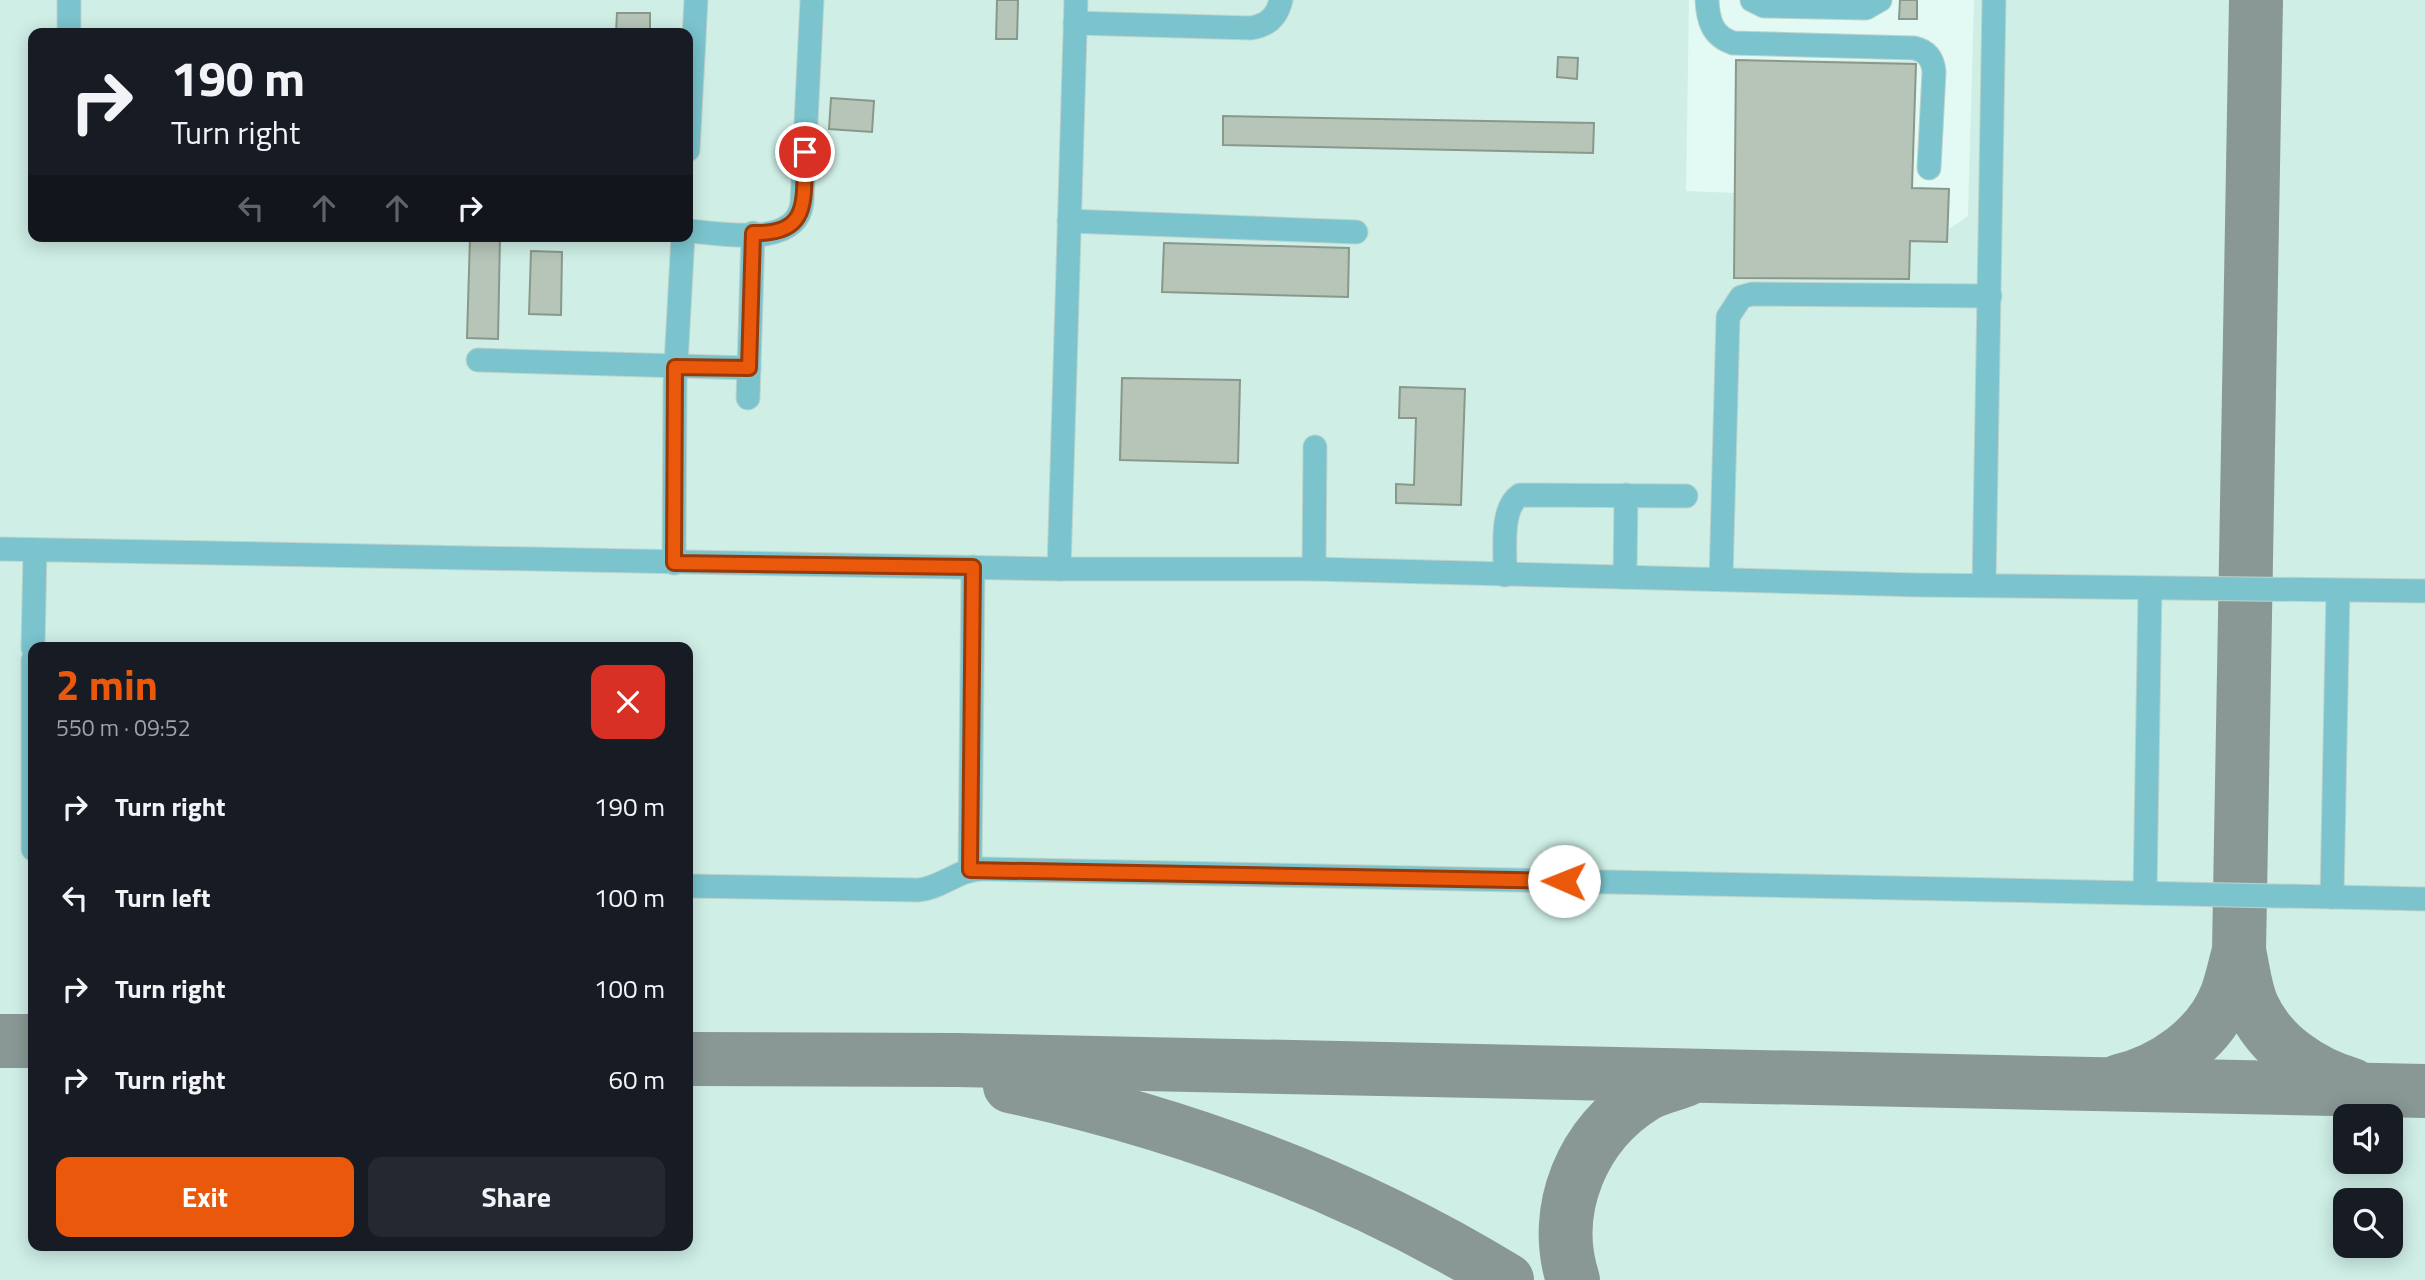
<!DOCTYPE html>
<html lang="en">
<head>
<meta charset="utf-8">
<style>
	:root { --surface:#171b24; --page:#242831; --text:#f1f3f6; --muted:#9ea1a6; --accent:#ea580c }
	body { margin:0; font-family:"Titillium Web",sans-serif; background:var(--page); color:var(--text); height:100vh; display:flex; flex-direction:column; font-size:26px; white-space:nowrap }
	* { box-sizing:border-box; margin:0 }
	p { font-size:23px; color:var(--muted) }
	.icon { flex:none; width:38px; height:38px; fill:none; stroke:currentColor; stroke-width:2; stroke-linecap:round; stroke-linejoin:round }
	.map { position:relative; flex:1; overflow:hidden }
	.panel { position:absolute; left:28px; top:642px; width:665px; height:609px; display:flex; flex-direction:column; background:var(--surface); border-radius:14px; box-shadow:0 4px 18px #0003 }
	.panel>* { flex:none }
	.guide { position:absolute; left:28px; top:28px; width:665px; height:214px; border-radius:14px; box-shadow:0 4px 18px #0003; background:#171b24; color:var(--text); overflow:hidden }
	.controls { position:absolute; left:2333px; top:1104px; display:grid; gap:14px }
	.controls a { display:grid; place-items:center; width:70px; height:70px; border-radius:14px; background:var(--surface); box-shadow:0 4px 18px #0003; font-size:35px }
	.pin { position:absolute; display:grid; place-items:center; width:60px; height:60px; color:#fff; margin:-30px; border:4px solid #fff; border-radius:50%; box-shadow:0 2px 7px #0007 }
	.me { position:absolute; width:77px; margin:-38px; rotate:271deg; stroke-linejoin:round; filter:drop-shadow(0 0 5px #0008) }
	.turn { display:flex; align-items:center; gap:24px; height:147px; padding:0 28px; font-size:32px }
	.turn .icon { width:91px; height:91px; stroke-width:2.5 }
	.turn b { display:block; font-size:49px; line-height:60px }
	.lanes { display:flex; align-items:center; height:66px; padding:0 28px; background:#0003; justify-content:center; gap:35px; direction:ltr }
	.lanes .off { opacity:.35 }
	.round { display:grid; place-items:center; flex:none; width:74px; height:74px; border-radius:14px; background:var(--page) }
	.head { display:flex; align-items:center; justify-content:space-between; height:119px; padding:0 28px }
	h1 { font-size:42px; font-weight:700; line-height:52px; color:var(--accent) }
	.cta { display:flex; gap:14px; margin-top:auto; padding:14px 28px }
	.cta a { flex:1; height:80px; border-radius:14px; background:var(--accent); color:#fff; font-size:28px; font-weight:700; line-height:80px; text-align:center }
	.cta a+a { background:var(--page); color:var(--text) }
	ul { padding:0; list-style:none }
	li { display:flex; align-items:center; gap:21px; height:91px; padding:0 28px }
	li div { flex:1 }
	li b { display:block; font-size:26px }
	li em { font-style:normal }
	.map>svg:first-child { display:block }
	.built { fill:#ceeee6; fill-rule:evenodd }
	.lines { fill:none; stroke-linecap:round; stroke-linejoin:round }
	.taxiway { stroke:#899894; stroke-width:54 }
	.building { fill:#b6c5b8; stroke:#89988b; stroke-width:2 }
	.minor-casing { stroke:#bfd2cd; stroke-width:25 }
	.minor { stroke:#7bc4ce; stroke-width:23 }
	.route-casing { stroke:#983908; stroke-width:18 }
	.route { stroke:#ea580c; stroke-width:12 }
</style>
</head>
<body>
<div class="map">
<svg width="2425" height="1280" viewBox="0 0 2425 1280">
	<rect width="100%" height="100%" fill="#e3f9f3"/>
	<path class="built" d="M0 0H1689L1686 191 1735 193 1736 60 1916 61 1912 187 1949 189 1948 230 1968 216 1974 0H2425V1280H0ZM33 33H688V236H33ZM33 648H688V1246H33ZM2345 1116H2390V1162H2345ZM2345 1200H2390V1246H2345Z"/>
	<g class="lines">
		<g class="taxiway">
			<path d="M2239 951C2243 968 2245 989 2252 1005 2270 1046 2311 1073 2352 1085"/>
			<path d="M0 1041H33"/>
			<path d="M688 1059 956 1060 2425 1091"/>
			<path d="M2119 1081C2163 1071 2210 1039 2227 994 2232 980 2235 965 2239 951L2256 0"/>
			<path d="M1010 1086C1185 1124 1355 1187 1507 1280"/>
			<path d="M1573 1280C1550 1209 1583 1133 1645 1095 1657 1088 1672 1085 1685 1080"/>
		</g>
	</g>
	<g class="building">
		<path d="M997 0H1018L1017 39H996Z"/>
		<path d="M1900 0H1917V19H1899Z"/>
		<path d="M617 13H650V33H616Z"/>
		<path d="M1558 57 1578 58 1577 79 1557 77Z"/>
		<path d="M1736 60 1916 64 1912 188 1949 189 1947 242 1910 241 1909 279 1734 278Z"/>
		<path d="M831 98 874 101 872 132 829 129Z"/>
		<path d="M1223 116 1594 123 1593 153 1223 145Z"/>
		<path d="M470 237H500L498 339 467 338Z"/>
		<path d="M1164 243 1349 248 1348 297 1162 292Z"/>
		<path d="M531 251 562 252 561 315 529 314Z"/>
		<path d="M1122 378 1240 380 1238 463 1120 460Z"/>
		<path d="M1400 387 1465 389 1461 505 1396 503V484L1414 485 1416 418H1399Z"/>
	</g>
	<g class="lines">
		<defs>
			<g id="minor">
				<path d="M69 0V33"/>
				<path d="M1707 0C1708 20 1712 36 1733 43L1914 48C1927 51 1933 59 1934 72L1929 168"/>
				<path d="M1752 0 1764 6 1866 8 1880 0"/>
				<path d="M1075 23 1250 28C1267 26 1277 17 1281 0"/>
				<path d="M688 150 696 0"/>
				<path d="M1069 221 1356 232"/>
				<path d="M688 231C722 233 796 249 802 203L812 0"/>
				<path d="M478 360 749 368"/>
				<path d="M748 398 753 233"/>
				<path d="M0 549 1059 569H1314L1918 585 2425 591"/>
				<path d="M674 563 675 382 683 236"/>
				<path d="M1059 569 1076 0"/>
				<path d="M1314 569 1315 447"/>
				<path d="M1505 575C1506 553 1499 509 1520 495L1686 496"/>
				<path d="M1625 577 1626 495"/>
				<path d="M1721 579 1728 317 1741 297 1752 294 1990 296"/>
				<path d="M1984 585 1994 0"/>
				<path d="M33 648 35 550"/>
				<path d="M33 660V849"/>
				<path d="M970 870 973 567"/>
				<path d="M688 886 918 890C942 888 958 869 983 869L2425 899"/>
				<path d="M2145 893 2150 589"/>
				<path d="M2332 897 2338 591"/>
			</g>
		</defs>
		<use href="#minor" class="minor-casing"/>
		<use href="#minor" class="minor"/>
	</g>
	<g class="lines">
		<defs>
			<path id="route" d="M805 152C803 199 812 235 753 233L749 368 675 367 674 563 973 567 970 870 1564 881"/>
		</defs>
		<use href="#route" class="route-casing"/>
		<use href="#route" class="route"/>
	</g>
</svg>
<div class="controls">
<a><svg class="icon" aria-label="sound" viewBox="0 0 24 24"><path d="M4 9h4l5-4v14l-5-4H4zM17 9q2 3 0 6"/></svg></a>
<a><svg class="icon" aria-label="search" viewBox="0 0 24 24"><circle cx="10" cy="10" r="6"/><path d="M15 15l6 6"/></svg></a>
</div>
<div class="pin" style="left:805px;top:152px;background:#d93025"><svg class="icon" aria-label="arrive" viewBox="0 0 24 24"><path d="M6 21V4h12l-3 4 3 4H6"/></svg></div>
<svg class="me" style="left:1564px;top:881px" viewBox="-20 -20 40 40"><circle r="19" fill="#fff"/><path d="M0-13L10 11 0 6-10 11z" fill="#ea580c"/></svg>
<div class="guide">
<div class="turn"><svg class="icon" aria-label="right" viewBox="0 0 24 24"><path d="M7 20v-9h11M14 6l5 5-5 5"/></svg><div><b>190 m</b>Turn right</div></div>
<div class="lanes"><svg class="icon off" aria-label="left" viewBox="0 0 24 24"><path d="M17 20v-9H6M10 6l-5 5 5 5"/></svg><svg class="icon off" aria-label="ahead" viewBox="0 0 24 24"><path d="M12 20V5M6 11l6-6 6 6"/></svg><svg class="icon off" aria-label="ahead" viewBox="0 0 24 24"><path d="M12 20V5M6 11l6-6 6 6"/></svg><svg class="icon" aria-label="right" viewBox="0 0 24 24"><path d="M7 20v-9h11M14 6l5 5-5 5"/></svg></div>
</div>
<section class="panel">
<div class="head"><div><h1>2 min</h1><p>550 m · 09:52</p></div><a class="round" style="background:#d93025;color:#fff"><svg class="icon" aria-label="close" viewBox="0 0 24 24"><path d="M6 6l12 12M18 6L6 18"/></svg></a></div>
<ul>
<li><svg class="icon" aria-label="right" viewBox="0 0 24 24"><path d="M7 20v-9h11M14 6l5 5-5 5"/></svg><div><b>Turn right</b></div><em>190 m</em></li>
<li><svg class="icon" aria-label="left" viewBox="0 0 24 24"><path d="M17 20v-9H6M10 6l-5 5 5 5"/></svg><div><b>Turn left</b></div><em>100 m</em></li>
<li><svg class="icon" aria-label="right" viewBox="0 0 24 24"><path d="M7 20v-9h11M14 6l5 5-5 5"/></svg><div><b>Turn right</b></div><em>100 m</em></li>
<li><svg class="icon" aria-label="right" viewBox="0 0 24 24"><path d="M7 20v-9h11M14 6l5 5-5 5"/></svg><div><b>Turn right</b></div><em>60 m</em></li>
</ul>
<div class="cta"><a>Exit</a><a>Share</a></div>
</section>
</div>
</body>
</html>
